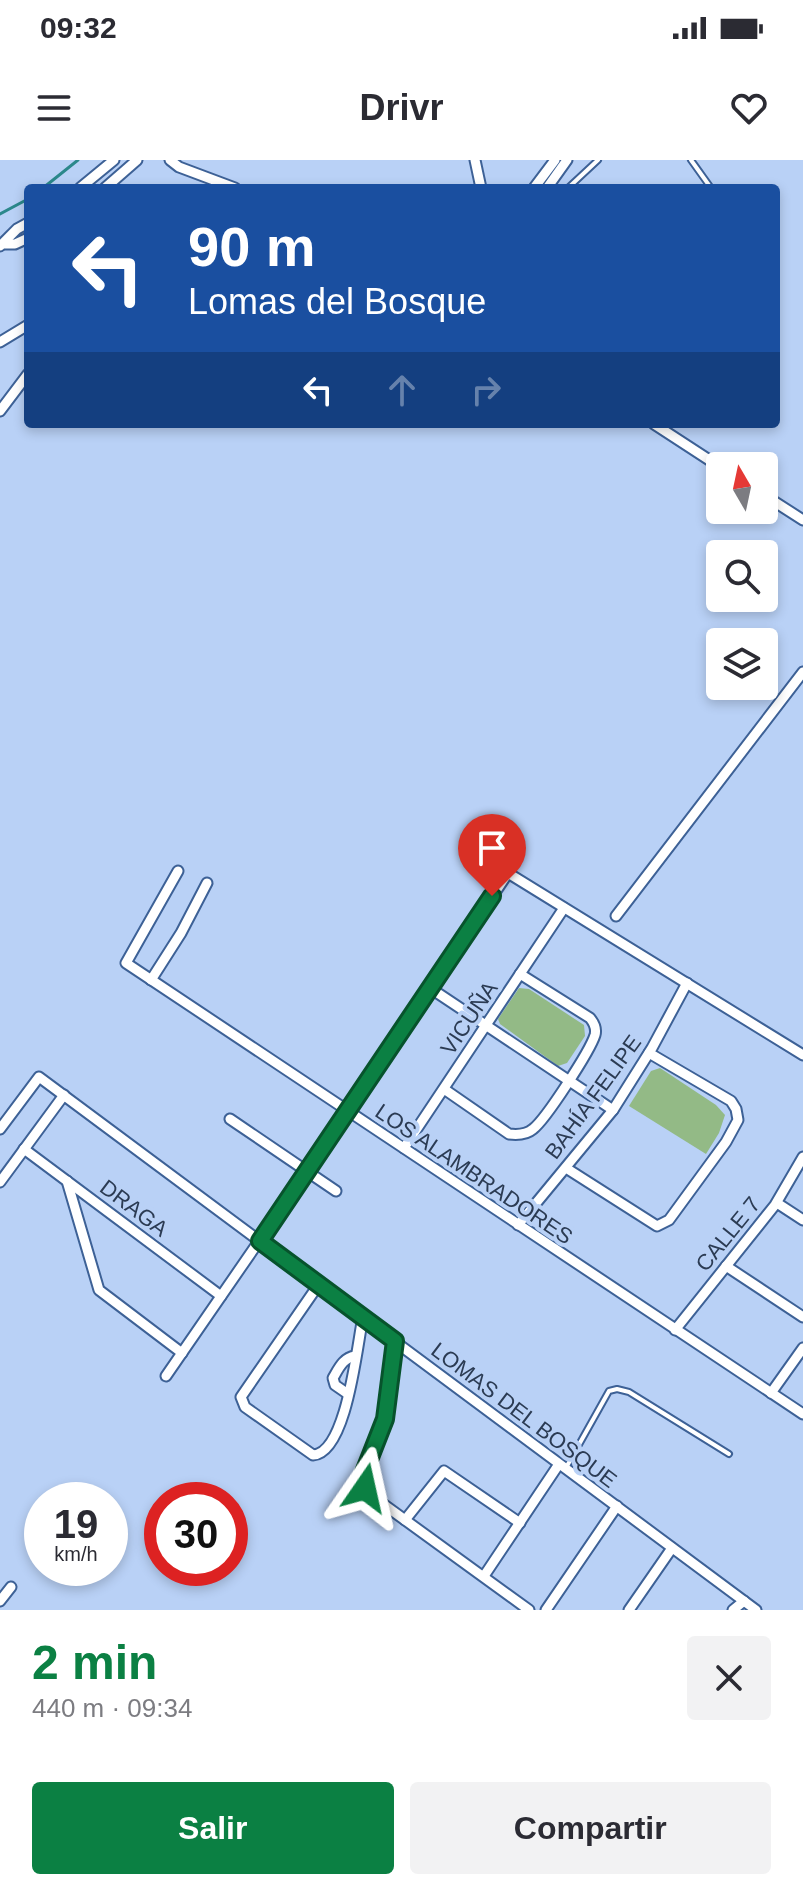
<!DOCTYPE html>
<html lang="es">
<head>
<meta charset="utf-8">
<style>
	:root { --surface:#fff; --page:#f2f2f3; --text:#2b2b33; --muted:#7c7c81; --accent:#0b8043 }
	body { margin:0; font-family:Arial,sans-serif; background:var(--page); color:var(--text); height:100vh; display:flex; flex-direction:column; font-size:30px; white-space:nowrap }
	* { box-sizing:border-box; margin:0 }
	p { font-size:26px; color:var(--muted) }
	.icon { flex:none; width:44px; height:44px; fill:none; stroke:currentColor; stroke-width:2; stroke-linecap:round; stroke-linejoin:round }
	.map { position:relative; height:1450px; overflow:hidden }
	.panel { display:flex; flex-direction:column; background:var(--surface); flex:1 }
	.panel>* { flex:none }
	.banner { position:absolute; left:24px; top:24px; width:756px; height:244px; border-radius:8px; box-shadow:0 4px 12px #0003; background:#1a4fa0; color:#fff; overflow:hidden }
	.needle { width:52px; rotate:351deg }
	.tools { position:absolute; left:706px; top:292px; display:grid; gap:16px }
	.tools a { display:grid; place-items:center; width:72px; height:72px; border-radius:8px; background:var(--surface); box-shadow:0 4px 12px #0003; font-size:40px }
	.speed { position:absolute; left:24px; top:1322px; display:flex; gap:16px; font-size:40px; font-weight:700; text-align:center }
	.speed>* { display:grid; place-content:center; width:104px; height:104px; border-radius:50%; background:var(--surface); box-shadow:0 4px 12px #0003; line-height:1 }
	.speed small { font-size:20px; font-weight:400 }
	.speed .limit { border:12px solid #d22; background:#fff; color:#111 }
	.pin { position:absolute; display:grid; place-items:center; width:68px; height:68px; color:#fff; margin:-82px -34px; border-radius:50% 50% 50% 0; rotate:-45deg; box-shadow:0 0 8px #0007 }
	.pin .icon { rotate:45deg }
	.me { position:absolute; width:88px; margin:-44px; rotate:11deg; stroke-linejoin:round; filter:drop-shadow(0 0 6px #0008) }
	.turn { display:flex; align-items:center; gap:28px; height:168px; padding:0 32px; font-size:36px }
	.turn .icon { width:104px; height:104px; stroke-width:2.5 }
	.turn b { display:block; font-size:56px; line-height:68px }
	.lanes { display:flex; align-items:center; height:76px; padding:0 32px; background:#0003; justify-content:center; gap:40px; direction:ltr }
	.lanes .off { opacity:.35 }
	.round { display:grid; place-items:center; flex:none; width:84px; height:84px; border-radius:8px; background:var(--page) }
	.head { display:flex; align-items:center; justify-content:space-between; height:136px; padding:0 32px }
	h1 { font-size:48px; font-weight:700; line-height:60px; color:var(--accent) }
	.action { display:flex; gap:16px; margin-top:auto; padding:16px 32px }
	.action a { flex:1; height:92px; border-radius:8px; background:var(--accent); color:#fff; font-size:32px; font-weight:700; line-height:92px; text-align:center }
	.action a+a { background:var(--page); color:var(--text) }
	.status { display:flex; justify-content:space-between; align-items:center; height:56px; padding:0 40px; background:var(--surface); direction:ltr }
	.status svg { height:22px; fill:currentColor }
	header { display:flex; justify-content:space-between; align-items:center; height:104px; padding:0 32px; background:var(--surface); font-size:36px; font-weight:700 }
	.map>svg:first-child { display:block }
	.green { fill:#93ba86 }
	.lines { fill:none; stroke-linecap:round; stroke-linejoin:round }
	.stream { stroke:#2b888b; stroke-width:3 }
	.service-casing { stroke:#3d6196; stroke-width:8 }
	.minor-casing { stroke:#3d6196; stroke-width:13 }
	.service { stroke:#fff; stroke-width:4 }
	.minor { stroke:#fff; stroke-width:9 }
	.route-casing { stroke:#07532c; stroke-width:20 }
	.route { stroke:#0b8043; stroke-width:14 }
	.labels { text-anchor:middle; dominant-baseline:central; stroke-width:8; stroke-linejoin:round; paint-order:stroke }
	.street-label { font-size:22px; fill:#2b3b53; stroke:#b9d1f6 }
</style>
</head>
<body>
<div class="status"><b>09:32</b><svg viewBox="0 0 49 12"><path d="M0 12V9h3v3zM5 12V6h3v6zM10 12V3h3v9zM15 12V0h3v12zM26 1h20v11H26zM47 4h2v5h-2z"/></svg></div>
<header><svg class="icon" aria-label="menu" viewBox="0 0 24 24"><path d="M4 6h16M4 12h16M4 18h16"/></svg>Drivr<svg class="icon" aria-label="heart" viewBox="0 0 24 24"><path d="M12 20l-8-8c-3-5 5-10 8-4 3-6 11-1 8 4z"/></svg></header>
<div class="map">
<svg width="803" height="1450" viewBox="0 0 803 1450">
	<rect width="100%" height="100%" fill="#b9d1f6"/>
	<g class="green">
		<path d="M519 828 529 829 584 865 585 876 567 903 558 906 500 864 498 859Z"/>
		<path d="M660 908 716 945 725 955 719 973 706 994 629 946 651 911Z"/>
	</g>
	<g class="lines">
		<g class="stream">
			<path d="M43 28 78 0"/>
			<path d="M0 54 28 39"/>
		</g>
		<defs>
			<g id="service">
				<path d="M691 0 711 28"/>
				<path d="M568 28 598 0"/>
				<path d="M567 1306 609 1231 617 1229 629 1232 729 1294"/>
			</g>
			<g id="minor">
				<path d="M170 0 179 7 235 28"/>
				<path d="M475 0 481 28"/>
				<path d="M80 28 114 0"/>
				<path d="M105 28 137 0"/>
				<path d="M534 28 555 0"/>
				<path d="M547 28 567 0"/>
				<path d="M5 84H15L28 78"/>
				<path d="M0 86 17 69 28 63"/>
				<path d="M0 182 28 165"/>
				<path d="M0 251 28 214"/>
				<path d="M654 264 720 307"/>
				<path d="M764 335 803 360"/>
				<path d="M178 711 126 803 803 1254"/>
				<path d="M616 756 803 512"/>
				<path d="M151 820 181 773 207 723"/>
				<path d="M430 828 613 950"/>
				<path d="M444 929 509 974C517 975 526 975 533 969 546 959 590 891 595 875 597 868 594 863 590 858L520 814"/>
				<path d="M230 959 336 1031"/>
				<path d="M0 969 39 917 756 1450"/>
				<path d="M404 988 564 748"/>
				<path d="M24 989 221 1136"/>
				<path d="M566 1008 657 1066 669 1060 726 982 738 960 736 949 731 941 649 893"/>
				<path d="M67 1021 99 1130 182 1193"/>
				<path d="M0 1022 64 935"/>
				<path d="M777 1043 803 1060"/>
				<path d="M518 1065 613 950 652 888 687 823"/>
				<path d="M726 1106 803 1157"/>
				<path d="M319 1124 241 1237 245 1247 313 1295C347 1293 357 1185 363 1157"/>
				<path d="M675 1170 775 1045 803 997"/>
				<path d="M395 1181 385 1259 363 1315 365 1328 372 1336 529 1450"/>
				<path d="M166 1216 348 952 508 713 803 895"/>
				<path d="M771 1233 803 1188"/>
				<path d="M348 1234 335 1225 333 1218C339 1208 343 1198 355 1196"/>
				<path d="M405 1360 444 1311 520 1363"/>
				<path d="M484 1416 559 1304"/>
				<path d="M0 1441 11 1427"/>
				<path d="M546 1450 617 1346"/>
				<path d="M629 1450 672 1388"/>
				<path d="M733 1450 744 1441"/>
			</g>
		</defs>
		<use href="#service" class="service-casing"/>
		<use href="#minor" class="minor-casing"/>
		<use href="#service" class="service"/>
		<use href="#minor" class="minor"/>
	</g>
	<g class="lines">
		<defs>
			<path id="route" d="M365 1328 363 1315 385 1259 395 1181 260 1081 492 736"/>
		</defs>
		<use href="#route" class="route-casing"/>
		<use href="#route" class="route"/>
	</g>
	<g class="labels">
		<g class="street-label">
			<text transform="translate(469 858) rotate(-56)">VICUÑA</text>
			<text transform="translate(593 937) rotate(-54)">BAHÍA FELIPE</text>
			<text transform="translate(474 1014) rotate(34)">LOS ALAMBRADORES</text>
			<text transform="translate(134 1048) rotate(37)">DRAGA</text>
			<text transform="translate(728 1074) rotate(-51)">CALLE 7</text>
			<text transform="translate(524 1255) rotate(37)">LOMAS DEL BOSQUE</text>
		</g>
	</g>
</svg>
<div class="tools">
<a><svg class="needle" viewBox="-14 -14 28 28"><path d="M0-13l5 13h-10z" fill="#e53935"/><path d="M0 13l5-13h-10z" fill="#7c7c81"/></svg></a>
<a><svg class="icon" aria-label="search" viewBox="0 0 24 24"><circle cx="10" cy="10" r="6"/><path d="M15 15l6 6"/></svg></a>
<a><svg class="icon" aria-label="layers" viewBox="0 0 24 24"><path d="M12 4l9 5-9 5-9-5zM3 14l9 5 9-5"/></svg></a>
</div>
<div class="speed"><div>19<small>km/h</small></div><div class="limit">30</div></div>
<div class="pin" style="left:492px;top:736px;background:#d93025"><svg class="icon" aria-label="arrive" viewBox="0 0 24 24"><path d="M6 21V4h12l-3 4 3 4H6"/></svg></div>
<svg class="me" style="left:365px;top:1328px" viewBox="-20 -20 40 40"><path d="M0-17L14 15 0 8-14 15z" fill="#0b8043" stroke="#fff" stroke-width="4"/></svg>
<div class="banner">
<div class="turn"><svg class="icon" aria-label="left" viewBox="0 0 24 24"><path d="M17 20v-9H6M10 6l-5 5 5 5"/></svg><div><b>90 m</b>Lomas del Bosque</div></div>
<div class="lanes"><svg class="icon" aria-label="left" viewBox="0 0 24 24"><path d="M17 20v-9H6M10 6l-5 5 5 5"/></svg><svg class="icon off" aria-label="ahead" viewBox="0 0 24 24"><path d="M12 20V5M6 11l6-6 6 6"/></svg><svg class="icon off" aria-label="right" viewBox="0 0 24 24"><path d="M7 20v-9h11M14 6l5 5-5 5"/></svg></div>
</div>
</div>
<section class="panel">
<div class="head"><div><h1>2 min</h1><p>440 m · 09:34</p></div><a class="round"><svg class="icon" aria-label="close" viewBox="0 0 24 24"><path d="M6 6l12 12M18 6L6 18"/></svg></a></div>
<div class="action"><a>Salir</a><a>Compartir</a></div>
</section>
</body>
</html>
